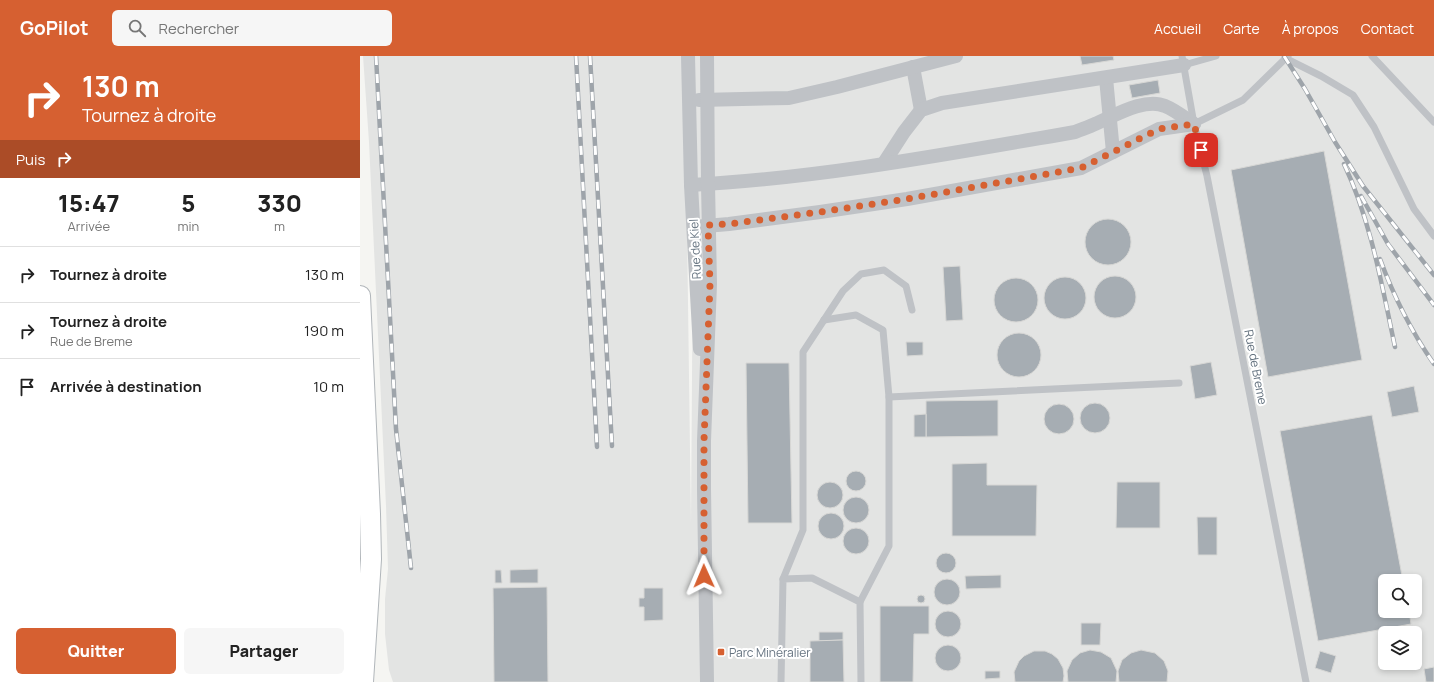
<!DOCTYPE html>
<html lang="fr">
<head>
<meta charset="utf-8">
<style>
	:root { --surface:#fff; --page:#f6f6f6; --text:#222; --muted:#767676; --line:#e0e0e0; --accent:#d66031 }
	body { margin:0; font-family:Manrope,sans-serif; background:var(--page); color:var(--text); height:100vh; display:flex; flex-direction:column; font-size:15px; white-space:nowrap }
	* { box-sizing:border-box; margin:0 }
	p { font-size:13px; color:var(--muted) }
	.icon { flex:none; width:22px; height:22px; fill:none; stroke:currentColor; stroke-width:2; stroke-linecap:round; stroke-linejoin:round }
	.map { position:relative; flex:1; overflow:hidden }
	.panel { display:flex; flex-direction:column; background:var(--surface); width:360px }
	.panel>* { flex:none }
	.hud { background:#d66031; color:#fff; overflow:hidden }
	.fabs { position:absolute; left:1018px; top:518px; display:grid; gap:8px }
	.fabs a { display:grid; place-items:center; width:44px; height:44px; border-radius:6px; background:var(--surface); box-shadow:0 2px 6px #0003; font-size:20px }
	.pin { position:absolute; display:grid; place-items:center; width:34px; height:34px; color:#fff; margin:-17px; border-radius:8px; box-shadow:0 2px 6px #0006 }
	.me { position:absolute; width:44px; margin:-22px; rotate:359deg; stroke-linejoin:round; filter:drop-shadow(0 0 3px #0008) }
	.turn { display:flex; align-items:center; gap:14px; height:84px; padding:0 16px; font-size:18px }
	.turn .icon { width:52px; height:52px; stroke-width:2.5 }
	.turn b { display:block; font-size:28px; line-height:34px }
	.then { display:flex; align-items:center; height:38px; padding:0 16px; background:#0003; gap:8px; font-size:15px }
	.eta { display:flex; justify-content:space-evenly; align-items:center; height:68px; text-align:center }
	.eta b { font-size:24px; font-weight:800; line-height:28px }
	.button { display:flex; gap:8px; margin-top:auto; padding:8px 16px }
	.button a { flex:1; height:46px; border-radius:6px; background:var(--accent); color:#fff; font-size:16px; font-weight:800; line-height:46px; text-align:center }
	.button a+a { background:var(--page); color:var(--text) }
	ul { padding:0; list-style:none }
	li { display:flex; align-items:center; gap:12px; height:56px; padding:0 16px; border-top:1px solid var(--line) }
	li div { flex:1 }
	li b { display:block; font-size:15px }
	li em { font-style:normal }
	header { display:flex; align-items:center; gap:24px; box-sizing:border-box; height:56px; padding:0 20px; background:var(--accent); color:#fff }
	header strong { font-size:19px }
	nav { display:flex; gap:22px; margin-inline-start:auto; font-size:14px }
	.search { width:280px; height:36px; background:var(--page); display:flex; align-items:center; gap:10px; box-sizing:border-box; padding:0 14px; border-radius:6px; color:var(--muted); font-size:15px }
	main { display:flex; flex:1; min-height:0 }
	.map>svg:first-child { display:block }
	.built { fill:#e3e4e3; fill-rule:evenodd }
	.building { fill:#a6adb3; stroke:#d7d7d5 }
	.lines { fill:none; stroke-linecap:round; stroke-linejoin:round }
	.secondary-casing { stroke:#b1b6ba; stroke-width:22 }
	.lane { stroke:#bfc2c6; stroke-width:7 }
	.street { stroke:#bfc2c6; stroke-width:14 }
	.secondary { stroke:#fff; stroke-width:20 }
	.rail-casing { stroke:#9ea4aa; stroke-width:4.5 }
	.rail { stroke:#fff; stroke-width:3; stroke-dasharray:9; stroke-linecap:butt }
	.route { stroke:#d66031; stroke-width:7; stroke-dasharray:0 12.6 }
	.poi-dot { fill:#d66031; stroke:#fff; stroke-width:1.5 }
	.labels { text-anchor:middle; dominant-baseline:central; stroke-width:4; stroke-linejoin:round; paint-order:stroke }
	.street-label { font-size:12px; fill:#667481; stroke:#fff }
	.poi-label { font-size:12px; fill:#667481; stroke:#fff; text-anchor:start }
</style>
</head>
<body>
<header>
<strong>GoPilot</strong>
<div class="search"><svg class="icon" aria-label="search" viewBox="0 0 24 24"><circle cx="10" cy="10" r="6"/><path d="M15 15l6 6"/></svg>Rechercher</div>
<nav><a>Accueil</a><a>Carte</a><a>À propos</a><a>Contact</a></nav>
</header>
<main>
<section class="panel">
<div class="hud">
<div class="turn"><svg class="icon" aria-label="right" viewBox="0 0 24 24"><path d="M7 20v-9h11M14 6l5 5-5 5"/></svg><div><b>130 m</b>Tournez à droite</div></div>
<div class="then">Puis<svg class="icon" aria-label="right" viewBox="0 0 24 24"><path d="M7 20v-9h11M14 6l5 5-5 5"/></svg></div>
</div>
<div class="eta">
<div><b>15:47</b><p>Arrivée</p></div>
<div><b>5</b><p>min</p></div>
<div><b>330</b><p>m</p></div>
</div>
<ul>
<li><svg class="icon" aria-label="right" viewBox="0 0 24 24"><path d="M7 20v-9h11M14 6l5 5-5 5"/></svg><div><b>Tournez à droite</b></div><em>130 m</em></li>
<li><svg class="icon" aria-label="right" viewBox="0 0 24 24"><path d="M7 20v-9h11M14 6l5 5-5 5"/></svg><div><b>Tournez à droite</b><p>Rue de Breme</p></div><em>190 m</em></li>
<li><svg class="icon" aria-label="arrive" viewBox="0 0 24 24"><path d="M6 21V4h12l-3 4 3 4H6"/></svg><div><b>Arrivée à destination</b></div><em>10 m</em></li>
</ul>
<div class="button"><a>Quitter</a><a>Partager</a></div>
</section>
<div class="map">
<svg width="1074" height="626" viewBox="0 0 1074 626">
	<rect width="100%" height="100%" fill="#f5f5f2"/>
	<path class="built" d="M3 0H1074V626H33L29 614 25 578V543L28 513 26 450 9 86ZM327 172 333 174 331 468ZM1025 525H1055V555H1025ZM1025 577H1055V607H1025Z"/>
	<g class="building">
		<path d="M720 0H753L754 4 722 9Z"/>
		<path d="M798 24 800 37 772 42 769 29Z"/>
		<path d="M964 95 1002 304 908 321 871 114Z"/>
		<circle cx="748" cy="186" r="23"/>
		<path d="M600 210 603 264 586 265 583 211Z"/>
		<circle cx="755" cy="241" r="21"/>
		<circle cx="705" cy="242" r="21"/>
		<circle cx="656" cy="244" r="22"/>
		<circle cx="659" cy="299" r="22"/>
		<path d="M546 286H563V299L547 300Z"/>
		<path d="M851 306 857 339 835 343 830 310Z"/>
		<path d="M386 307H429L432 467H388Z"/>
		<path d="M1054 330 1059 356 1032 361 1027 336Z"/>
		<path d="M638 344V380L566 381V345Z"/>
		<circle cx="735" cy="362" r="15"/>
		<circle cx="699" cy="363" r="15"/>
		<path d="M566 358V381H554V359Z"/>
		<path d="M1012 359 1043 525H1025V555H1049L1051 568 958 585 920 375Z"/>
		<path d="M627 407V429H677L676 480H592V408Z"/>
		<circle cx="496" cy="425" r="10"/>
		<circle cx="470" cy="439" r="13"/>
		<path d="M757 426H800V472H756Z"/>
		<circle cx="496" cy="454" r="13"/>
		<circle cx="471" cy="470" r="13"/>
		<path d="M837 461H857V499H838Z"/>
		<circle cx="496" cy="485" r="13"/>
		<circle cx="586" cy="507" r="10"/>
		<path d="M178 513V527H150V514Z"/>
		<path d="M135 514H141L142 527H135Z"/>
		<path d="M641 519V532L606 533 605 520Z"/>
		<circle cx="587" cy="536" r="13"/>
		<path d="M187 531 188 626H134L133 532Z"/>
		<path d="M284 532H303V564L284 565V551H279V542H284Z"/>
		<circle cx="561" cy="543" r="4"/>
		<path d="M520 550H569V578H554L553 626H520Z"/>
		<circle cx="588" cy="568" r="13"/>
		<path d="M721 567H741L740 589H721Z"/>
		<path d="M459 576H483V584L459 585Z"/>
		<path d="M483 584 484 626H450V585Z"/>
		<circle cx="588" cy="602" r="13"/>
		<path d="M730 594 741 596 751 602 757 615 756 626H708L707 615 712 604 720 597Z"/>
		<path d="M781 594 795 597 804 605 808 615 807 626H759L758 615 762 604 771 597Z"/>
		<path d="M674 595H685L692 598 698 603 703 612 704 620 703 626H655L654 616 659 605 664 600Z"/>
		<path d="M960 595 976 600 971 617 955 612Z"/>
		<path d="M1074 611V626H1066L1064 613Z"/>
		<path d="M625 615H640V622L625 623Z"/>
	</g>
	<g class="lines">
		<defs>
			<path id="secondary" d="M0 240 10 458 11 503 3 626"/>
		</defs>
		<use href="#secondary" class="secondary-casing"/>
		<g class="lane">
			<path d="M822 0 834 68 847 120 946 626"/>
			<path d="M1012 0 1074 66"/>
			<path d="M925 2 961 20 993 39 1014 71 1054 153 1074 180"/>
			<path d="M824 9 856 0"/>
			<path d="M834 68 883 44 928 0"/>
			<path d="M464 264 496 259 523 274 529 341V490L500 546"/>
			<path d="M529 341 819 327"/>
			<path d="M423 523 443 474V296L483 235 501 218 524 214 546 230 552 254"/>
			<path d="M421 626 423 523 452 522 500 546 501 626"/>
		</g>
		<g class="street">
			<path d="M328 0 331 129 340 293"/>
			<path d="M553 11 561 54"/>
			<path d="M746 22 753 96"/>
			<path d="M339 44 429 42 477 31 596 0"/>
			<path d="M524 107 544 76 561 54 582 47 824 9"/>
			<path d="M331 129C460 122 588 98 715 76 722 73 729 71 735 68 754 60 785 41 805 50 815 54 825 62 834 68"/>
			<path d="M334 171 369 168 460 156 547 143 721 112 799 73 834 68"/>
			<path d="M347 626 344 433V385L350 228 348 128 347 0"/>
		</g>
		<use href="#secondary" class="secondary"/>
		<defs>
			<g id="rail">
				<path d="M16 0 36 373 51 512"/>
				<path d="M216 0 237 391"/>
				<path d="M230 0 252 390"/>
				<path d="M924 0 945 33 975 86 1003 130 1074 219"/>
				<path d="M984 108C1011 165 1022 230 1035 291"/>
				<path d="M1001 140 1028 188 1074 249"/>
				<path d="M1020 203C1034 241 1051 275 1074 308"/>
			</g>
		</defs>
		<use href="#rail" class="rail-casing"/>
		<use href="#rail" class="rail"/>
	</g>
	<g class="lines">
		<path class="route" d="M344 520V385L350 228 348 169 369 168 460 156 547 143 721 112 799 73 834 68 841 94"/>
	</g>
	<rect class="poi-dot" x="357" y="592" width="8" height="8" rx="2"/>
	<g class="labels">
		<g class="street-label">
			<text transform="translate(335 193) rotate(-93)">Rue de Kiel</text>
			<text transform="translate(896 311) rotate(79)">Rue de Breme</text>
		</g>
		<g class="poi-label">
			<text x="369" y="596">Parc Minéralier</text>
		</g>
	</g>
</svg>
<div class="fabs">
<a><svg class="icon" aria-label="search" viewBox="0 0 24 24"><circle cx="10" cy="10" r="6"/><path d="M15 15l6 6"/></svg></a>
<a><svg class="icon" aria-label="layers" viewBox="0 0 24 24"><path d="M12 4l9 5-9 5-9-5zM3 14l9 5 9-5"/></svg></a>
</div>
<div class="pin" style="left:841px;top:94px;background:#d93025"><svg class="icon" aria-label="arrive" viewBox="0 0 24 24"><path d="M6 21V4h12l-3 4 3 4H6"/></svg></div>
<svg class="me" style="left:344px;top:520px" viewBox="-20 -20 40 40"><path d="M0-17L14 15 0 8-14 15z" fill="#d66031" stroke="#fff" stroke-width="4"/></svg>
</div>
</main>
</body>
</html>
